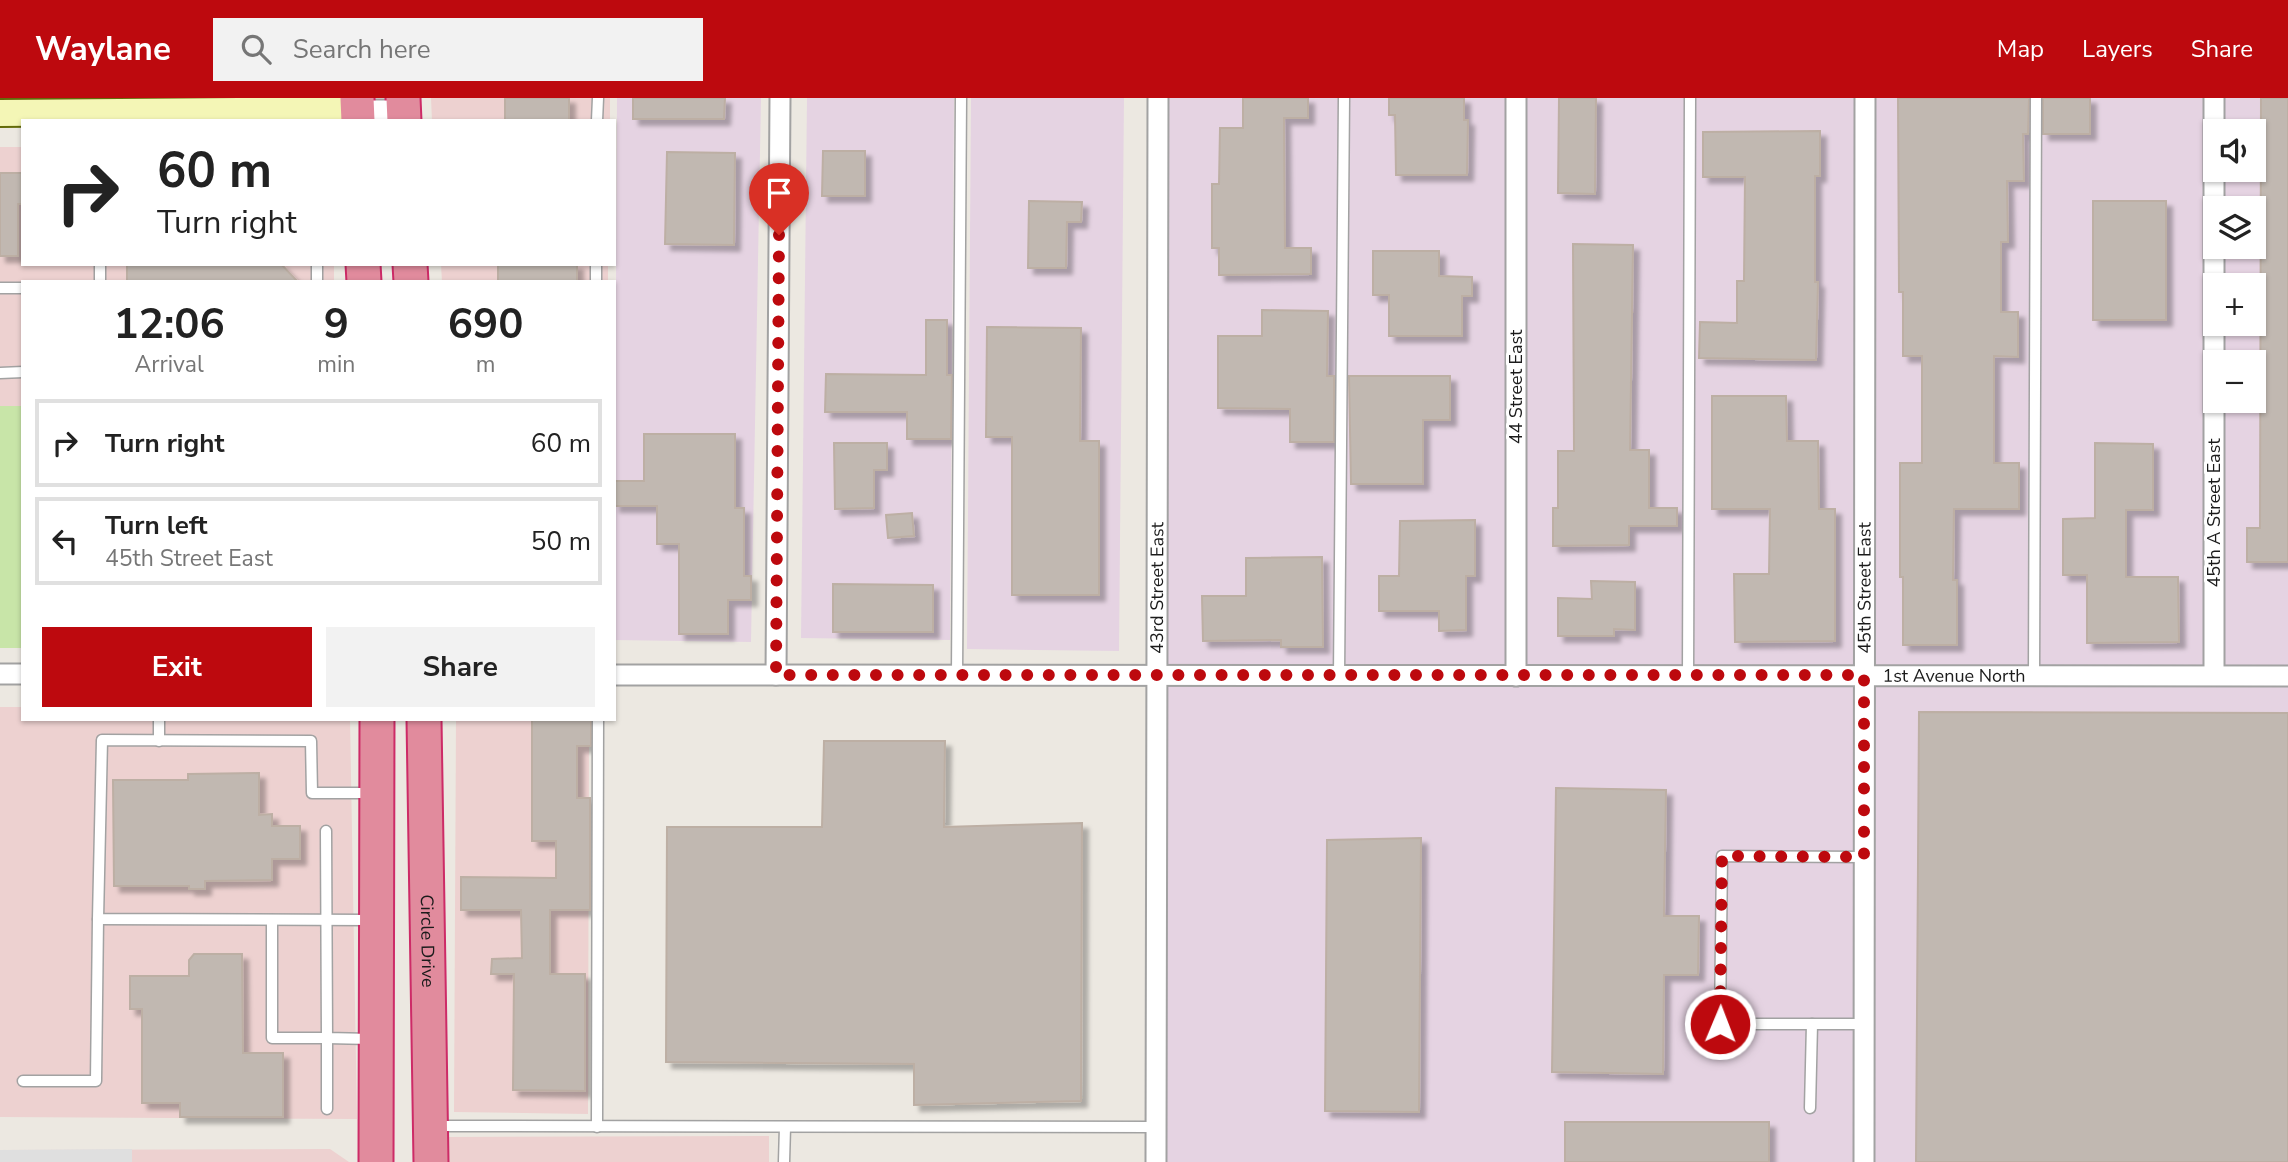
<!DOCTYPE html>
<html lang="en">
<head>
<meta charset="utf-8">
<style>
	:root { --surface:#fff; --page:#f2f2f2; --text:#222; --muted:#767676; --line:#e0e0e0; --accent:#bd090e }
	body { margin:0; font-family:"Nunito Sans",sans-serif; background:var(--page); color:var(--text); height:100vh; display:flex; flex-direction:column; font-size:26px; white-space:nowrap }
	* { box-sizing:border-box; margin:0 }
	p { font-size:23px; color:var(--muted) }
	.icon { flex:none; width:38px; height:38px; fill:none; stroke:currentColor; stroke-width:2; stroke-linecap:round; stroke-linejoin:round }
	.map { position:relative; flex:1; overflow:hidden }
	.side { position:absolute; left:21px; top:182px; width:595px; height:441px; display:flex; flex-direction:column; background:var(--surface); border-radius:0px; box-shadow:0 2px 5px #0004 }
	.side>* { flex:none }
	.hud { position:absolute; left:21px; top:21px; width:595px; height:147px; border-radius:0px; box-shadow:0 2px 5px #0004; background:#fff; color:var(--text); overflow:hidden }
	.buttons { position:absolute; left:2203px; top:21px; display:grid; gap:14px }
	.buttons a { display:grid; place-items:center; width:63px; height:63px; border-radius:0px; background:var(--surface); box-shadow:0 2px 5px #0004; font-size:35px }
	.pin { position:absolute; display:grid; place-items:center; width:60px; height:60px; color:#fff; margin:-72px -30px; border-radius:50% 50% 50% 0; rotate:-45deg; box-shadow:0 0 7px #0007 }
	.pin .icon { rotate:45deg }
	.me { position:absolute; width:77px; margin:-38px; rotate:1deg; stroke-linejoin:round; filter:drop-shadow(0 0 5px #0008) }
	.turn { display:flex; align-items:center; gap:24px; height:147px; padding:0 21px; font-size:32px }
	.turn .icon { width:91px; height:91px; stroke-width:2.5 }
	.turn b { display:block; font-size:49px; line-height:60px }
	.eta { display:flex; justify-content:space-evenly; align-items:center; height:119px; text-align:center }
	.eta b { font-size:42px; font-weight:700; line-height:49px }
	.button { display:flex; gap:14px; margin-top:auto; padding:14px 21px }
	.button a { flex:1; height:80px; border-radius:0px; background:var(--accent); color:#fff; font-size:28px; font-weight:700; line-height:80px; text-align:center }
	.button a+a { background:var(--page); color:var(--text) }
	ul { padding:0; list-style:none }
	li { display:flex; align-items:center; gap:21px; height:88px; margin:0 14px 10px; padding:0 7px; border:4px solid var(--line); border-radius:0px }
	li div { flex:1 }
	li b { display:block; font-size:26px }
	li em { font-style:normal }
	header { display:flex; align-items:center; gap:42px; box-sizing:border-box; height:98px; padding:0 35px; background:var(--accent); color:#fff }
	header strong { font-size:33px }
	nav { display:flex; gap:38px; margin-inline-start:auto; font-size:24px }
	.search { width:490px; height:63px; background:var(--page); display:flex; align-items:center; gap:18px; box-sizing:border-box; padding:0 24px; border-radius:0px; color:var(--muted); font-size:26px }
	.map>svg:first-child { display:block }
	.commercial { fill:#edd1d0 }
	.industrial { fill:#e5d3e2; fill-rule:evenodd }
	.grass { fill:#c8e5a8 }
	.parking { fill:#dfdfdf }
	.building { fill:#c1b8b1; stroke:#bdafa4; stroke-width:2; filter:url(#shadow) }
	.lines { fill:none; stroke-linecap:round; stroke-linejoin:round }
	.lane-casing { stroke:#a2a2a2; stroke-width:13 }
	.street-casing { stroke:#a2a2a2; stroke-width:23 }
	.secondary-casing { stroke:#636b09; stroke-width:30 }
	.highway-casing { stroke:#cd2b67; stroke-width:37 }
	.lane { stroke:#fff; stroke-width:10 }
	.street { stroke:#fff; stroke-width:19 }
	.secondary { stroke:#f4f6b6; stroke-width:26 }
	.highway { stroke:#e18b9d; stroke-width:33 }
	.route { stroke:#bd090e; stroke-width:12; stroke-dasharray:0 21.6 }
	.labels { text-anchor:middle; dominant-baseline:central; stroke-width:6; stroke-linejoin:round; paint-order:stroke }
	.street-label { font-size:18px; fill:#1b1b1b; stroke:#fff }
</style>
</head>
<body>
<header>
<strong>Waylane</strong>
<div class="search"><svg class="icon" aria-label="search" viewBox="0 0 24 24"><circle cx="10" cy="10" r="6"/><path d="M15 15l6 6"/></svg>Search here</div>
<nav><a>Map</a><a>Layers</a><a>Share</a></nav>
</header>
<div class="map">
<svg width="2288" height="1064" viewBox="0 0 2288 1064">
	<defs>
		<filter id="shadow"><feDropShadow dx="6" dy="6" stdDeviation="2" flood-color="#0004"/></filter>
	</defs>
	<rect width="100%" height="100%" fill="#ece8e1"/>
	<g class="commercial">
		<path d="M431 0H610V23H432Z"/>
		<path d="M0 49H23V166H334V184H23V308H0Z"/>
		<path d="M441 166H608V184H442Z"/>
		<path d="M0 609H23V621H350L357 1021 0 1019Z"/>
		<path d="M456 621H589L588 1016 454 1014Z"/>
		<path d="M769 1038V1064H447V1039Z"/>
		<path d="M330 1051 349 1064H0V1052Z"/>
	</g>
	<g class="industrial">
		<path d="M617 0H761L751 544 614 542Z"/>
		<path d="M807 0H954L950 542 801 540Z"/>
		<path d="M971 0H1124L1119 553 967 551Z"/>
		<path d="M1158 0H2288V1064H1156ZM2216 33H2254V72H2216ZM2216 110H2254V149H2216ZM2216 187H2254V226H2216ZM2216 264H2254V303H2216Z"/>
	</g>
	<rect class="grass" x="0" y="308" width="23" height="242"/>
	<path class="parking" d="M132 1051V1064H0V1052Z"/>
	<g class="building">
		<rect x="505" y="0" width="64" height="23"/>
		<path d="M633 0H725L724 21H633Z"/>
		<path d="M1243 0H1308V20H1284L1285 150H1311V176L1219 177V150H1212V86H1219L1220 30H1243Z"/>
		<path d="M1389 0H1464V22H1468L1467 77H1396L1395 17H1389Z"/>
		<path d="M1559 0H1596L1595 96 1558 95Z"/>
		<path d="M1898 0H2029L2028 36H2023L2024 83H2007L2008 144H2001V214H2018V259L1994 258V365H2019V411H1954L1953 482H1957V547H1903V479H1900V365H1922V258H1903V194H1899Z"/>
		<rect x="2043" y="0" width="47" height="36"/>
		<path d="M2261 0H2288V464H2247V430H2260Z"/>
		<path d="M1820 33V78H1815V184H1818L1816 262 1699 260 1700 224 1737 225V183H1744L1745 79H1703V34Z"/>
		<path d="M823 53H865V98H822Z"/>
		<path d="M667 54 735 55 734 147 665 146Z"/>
		<path d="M0 75H23V106H18V158H0Z"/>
		<path d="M1029 103 1082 104 1081 124H1067L1066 170H1028Z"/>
		<rect x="2093" y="103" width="73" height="119"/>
		<path d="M1573 146 1633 147 1630 352H1649V410H1677V428H1629V447L1553 448V410H1558V353H1574Z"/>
		<path d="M1373 153H1439V178L1472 179V198H1462V238H1389V197H1373Z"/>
		<path d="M127 166H281L298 184H127Z"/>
		<rect x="498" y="166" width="79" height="18"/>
		<path d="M1262 212 1328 213 1327 278H1334V344H1290V311L1218 310V238H1262Z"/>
		<path d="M926 222H947V277H952L951 341H907V314H825L826 276 926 277Z"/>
		<path d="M987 229 1081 230 1080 343H1099V497H1012V339H986Z"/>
		<path d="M1349 278H1450V322H1423V386H1351Z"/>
		<path d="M1712 298H1786L1787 343H1818L1819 411H1835V543L1735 544 1734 476H1769L1770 411H1712Z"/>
		<path d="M644 336H735V410H744V478H751V502H728V536H679V446H657V408H614V383H644Z"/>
		<path d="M834 345H887V372H874V410L835 411Z"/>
		<path d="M2095 345 2153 346V412H2126V479H2178L2179 544 2087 545V477H2063V421L2095 420Z"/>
		<path d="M912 415 914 438 888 440 886 417Z"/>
		<path d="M1475 422V478H1466V532L1439 533V513H1379V478H1399L1400 423Z"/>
		<path d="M1322 459 1323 549H1281V542L1203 543 1202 498H1246V460Z"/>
		<path d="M1591 483 1635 484V532L1614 531V538H1558V500L1592 501Z"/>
		<path d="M833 486 933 487V534H833Z"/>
		<path d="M1919 614 2288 615V1064H1916Z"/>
		<path d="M532 621H591V648H577V700H590V812H550V876H585V993L513 992 514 876H491L492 861 522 860 521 812H461V779L556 780V743H532Z"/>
		<path d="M824 643H945L944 729 1082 725 1081 1003 914 1007V966L666 964 667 729H822Z"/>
		<path d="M259 675V717L272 716V728H300V761H272V782L205 783V791H189V788H114L113 682H188V676Z"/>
		<path d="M1556 690 1666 692 1664 818H1699L1698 877H1664L1663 976 1552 974Z"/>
		<path d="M1421 740 1419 1014 1325 1013 1327 742Z"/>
		<path d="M194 856H242L243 955H283V1019H180V1005H142V911H130V878H189V862Z"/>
		<rect x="1565" y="1024" width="204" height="40"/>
	</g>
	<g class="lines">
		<defs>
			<g id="lane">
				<path d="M597 23 598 0"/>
				<path d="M100 166V184"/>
				<path d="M317 166V184"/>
				<path d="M596 184V166"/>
				<path d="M0 190H23"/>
				<path d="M0 275 23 274"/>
				<path d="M957 576 961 0"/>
				<path d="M2034 577 2036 0"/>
				<path d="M1339 578 1344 0"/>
				<path d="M1688 578 1690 0"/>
				<path d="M159 621V643"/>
				<path d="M326 733 327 940 371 941"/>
				<path d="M272 822V940H327V1011"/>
				<path d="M370 822 98 821 102 642 311 643 312 695H371"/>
				<path d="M1864 926H1720L1722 758 1864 759"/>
				<path d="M23 983H96L98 821"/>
				<path d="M1810 1010 1812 926"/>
				<path d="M435 1028 1156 1029"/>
				<path d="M597 1029 598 621"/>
				<path d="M784 1064 785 1029"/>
			</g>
			<g id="street">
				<path d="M358 12H403"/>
				<path d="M0 576H23"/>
				<path id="s1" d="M614 577 2288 578"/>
				<path d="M776 577 780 0"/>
				<path d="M2214 577V0"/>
				<path d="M1516 578V0"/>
				<path id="s2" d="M1156 1064 1158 0"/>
				<path id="s3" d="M1864 1064 1865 0"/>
			</g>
			<path id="secondary" d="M0 15 358 12"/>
			<g id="highway">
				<path d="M357 0 358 23"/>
				<path d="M403 0 404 23"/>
				<path d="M363 166 364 184"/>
				<path d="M410 166 411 184"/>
				<path id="s4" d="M424 621 431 1064"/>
				<path d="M376 1064 377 621"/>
			</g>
		</defs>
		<use href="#lane" class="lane-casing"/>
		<use href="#street" class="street-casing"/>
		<use href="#secondary" class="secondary-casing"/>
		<use href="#highway" class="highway-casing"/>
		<use href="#lane" class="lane"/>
		<use href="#street" class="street"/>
		<use href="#secondary" class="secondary"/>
		<use href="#highway" class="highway"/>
	</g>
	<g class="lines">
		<path class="route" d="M779 137 776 577H1864V759L1722 758 1720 926"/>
	</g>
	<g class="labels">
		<g class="street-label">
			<text transform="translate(1516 289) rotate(-90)">44 Street East</text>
			<text transform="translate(2214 415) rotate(-90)">45th A Street East</text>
			<text stroke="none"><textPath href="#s2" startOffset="574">43rd Street East</textPath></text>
			<text stroke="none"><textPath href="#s3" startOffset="574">45th Street East</textPath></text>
			<text stroke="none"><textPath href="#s1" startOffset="1340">1st Avenue North</textPath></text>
			<text stroke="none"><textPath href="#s4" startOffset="222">Circle Drive</textPath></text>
		</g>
	</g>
</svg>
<div class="buttons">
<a><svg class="icon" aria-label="sound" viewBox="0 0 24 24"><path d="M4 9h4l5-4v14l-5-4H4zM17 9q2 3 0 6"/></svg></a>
<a><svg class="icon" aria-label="layers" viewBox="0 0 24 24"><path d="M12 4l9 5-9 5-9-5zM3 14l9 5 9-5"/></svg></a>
<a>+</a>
<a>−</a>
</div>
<div class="pin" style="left:779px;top:137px;background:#d93025"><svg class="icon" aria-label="arrive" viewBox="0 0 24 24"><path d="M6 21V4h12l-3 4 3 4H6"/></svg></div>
<svg class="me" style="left:1720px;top:926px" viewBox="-20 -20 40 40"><circle r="17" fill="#bd090e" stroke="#fff" stroke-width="3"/><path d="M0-11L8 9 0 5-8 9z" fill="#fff"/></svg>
<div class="hud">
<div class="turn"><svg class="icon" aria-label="right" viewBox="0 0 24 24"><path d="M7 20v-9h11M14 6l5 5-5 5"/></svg><div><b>60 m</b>Turn right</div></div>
</div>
<section class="side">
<div class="eta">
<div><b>12:06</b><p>Arrival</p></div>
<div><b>9</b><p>min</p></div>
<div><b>690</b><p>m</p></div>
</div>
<ul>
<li><svg class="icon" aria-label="right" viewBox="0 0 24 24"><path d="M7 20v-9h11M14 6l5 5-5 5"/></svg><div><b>Turn right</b></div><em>60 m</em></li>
<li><svg class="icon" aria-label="left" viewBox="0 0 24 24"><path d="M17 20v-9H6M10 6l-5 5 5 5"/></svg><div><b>Turn left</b><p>45th Street East</p></div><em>50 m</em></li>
</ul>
<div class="button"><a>Exit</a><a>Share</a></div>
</section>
</div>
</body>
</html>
